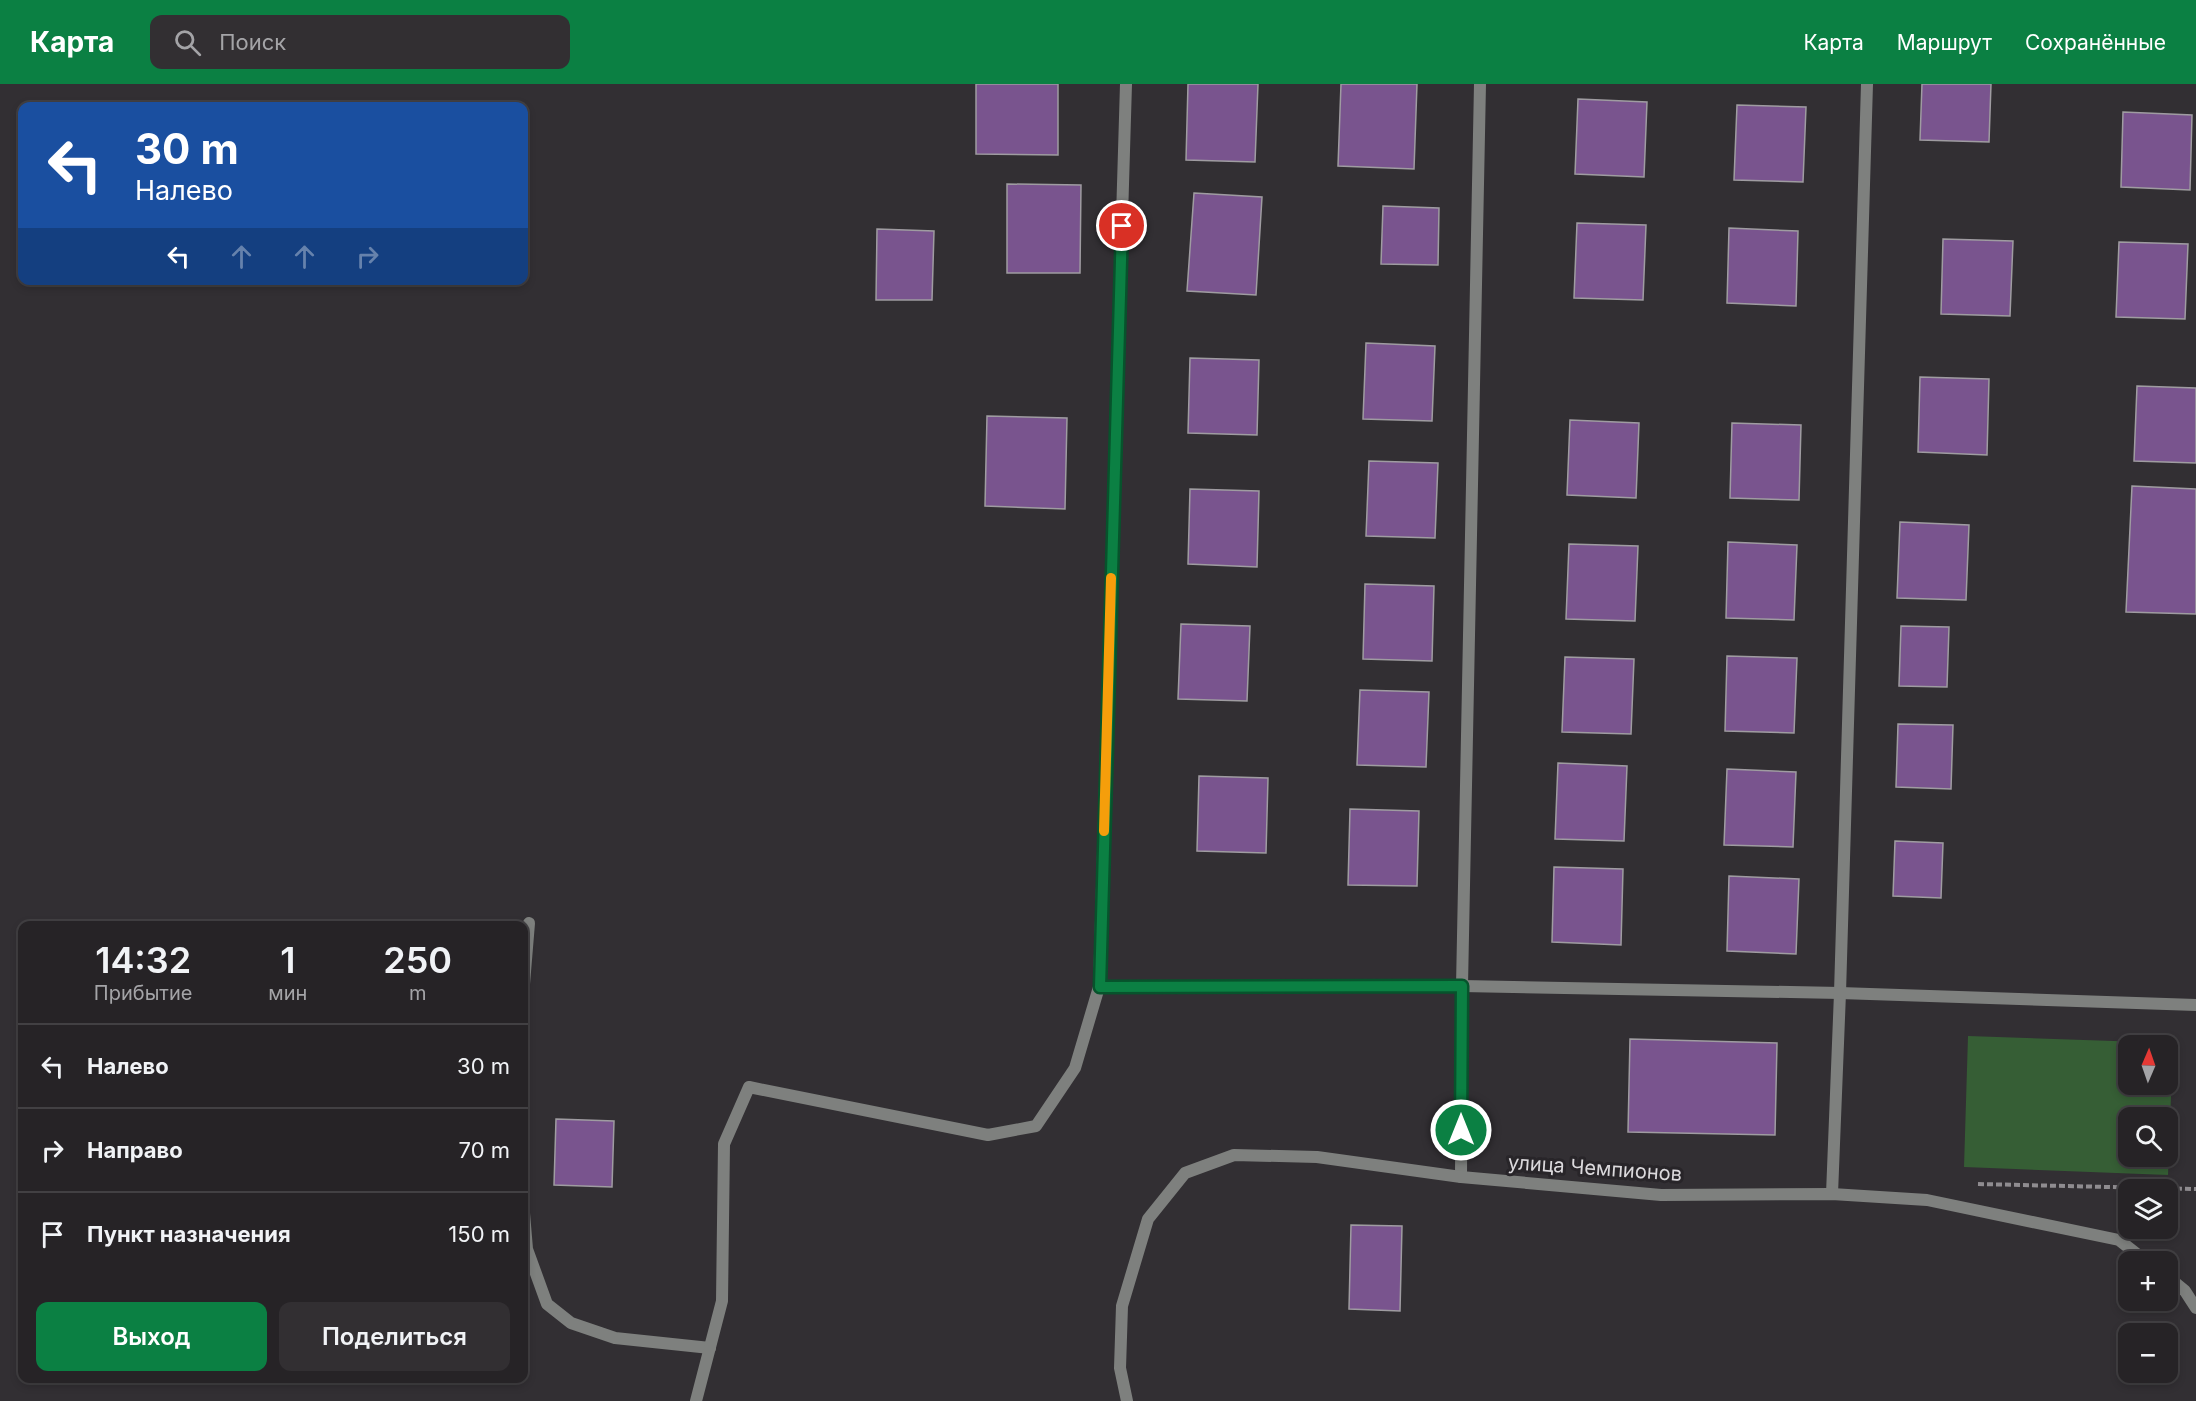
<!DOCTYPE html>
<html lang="ru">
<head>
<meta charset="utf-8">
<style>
	:root { --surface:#262326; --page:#322f32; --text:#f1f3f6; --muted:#a4a4a7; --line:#424043; --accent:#0b8043 }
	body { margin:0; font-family:Inter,sans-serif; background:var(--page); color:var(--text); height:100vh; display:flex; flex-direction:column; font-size:22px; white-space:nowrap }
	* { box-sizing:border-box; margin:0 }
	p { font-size:20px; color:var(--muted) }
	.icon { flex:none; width:33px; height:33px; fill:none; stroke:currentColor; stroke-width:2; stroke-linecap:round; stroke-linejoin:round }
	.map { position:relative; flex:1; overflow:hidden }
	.side { position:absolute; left:18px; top:837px; width:510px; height:462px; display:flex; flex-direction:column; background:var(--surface); border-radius:12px; box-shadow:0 3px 9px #0003,0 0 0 2px var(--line) }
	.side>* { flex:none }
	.guide { position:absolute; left:18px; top:18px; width:510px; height:183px; border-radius:12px; box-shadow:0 3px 9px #0003,0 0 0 2px var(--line); background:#1a4fa0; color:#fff; overflow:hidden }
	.needle { width:39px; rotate:2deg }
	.buttons { position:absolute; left:2118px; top:951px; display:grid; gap:12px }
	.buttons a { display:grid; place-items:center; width:60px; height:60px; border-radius:12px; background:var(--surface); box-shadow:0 3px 9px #0003,0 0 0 2px var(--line); font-size:30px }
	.pin { position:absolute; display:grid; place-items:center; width:51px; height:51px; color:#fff; margin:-26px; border:3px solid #fff; border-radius:50%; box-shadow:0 2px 6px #0007 }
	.me { position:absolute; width:66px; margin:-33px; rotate:0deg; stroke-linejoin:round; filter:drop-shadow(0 0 4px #0008) }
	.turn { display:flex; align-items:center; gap:21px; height:126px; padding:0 18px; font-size:27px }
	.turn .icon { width:78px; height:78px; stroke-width:2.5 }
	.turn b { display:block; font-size:42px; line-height:51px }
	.lanes { display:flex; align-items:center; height:57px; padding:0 18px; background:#0003; justify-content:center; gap:30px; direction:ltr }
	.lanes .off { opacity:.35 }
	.eta { display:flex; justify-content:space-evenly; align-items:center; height:102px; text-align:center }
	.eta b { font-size:36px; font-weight:600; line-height:42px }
	.action { display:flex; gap:12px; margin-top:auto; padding:12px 18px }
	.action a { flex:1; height:69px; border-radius:12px; background:var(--accent); color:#fff; font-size:24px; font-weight:600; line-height:69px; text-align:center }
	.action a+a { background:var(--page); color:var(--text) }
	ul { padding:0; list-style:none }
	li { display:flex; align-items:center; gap:18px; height:84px; padding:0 18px; border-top:2px solid var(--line) }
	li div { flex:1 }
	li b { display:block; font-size:22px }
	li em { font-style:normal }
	header { display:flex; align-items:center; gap:36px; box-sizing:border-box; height:84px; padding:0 30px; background:var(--accent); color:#fff }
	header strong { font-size:28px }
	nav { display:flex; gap:33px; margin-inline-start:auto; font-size:21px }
	.search { width:420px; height:54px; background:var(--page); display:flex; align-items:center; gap:15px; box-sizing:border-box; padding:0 21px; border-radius:12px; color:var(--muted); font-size:22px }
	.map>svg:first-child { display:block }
	.green { fill:#365e35; fill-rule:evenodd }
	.building { fill:#79548e; stroke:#9f9ca1; stroke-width:1.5 }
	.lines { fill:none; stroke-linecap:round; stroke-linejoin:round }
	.path { stroke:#8f8c90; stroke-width:4; stroke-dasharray:6 3; stroke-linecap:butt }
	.lane { stroke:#7e807e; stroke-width:12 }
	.street { stroke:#7e807e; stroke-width:12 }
	.route-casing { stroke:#07532c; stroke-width:15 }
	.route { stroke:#0b8043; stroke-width:10 }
	.slow { stroke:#f59e0b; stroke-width:10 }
	.labels { text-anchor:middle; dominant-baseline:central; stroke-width:6; stroke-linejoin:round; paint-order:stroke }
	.street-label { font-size:20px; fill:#dbd9dc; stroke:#282529 }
</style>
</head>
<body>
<header>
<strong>Карта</strong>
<div class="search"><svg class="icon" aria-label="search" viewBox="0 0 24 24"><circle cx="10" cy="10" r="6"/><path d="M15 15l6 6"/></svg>Поиск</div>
<nav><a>Карта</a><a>Маршрут</a><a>Сохранённые</a></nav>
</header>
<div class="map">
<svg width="2196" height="1317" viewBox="0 0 2196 1317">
	<rect width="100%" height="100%" fill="#322f33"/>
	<path class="green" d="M1968 952 2173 959 2168 1091 1964 1083ZM2128 962H2168V1000H2128ZM2128 1034H2168V1072H2128Z"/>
	<g class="building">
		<path d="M976 0H1058V71L976 70Z"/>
		<path d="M1188 0H1258L1255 78 1186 76Z"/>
		<path d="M1341 0H1417L1414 85 1338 82Z"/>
		<path d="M1922 0H1991L1989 58 1920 56Z"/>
		<path d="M1578 15 1647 18 1644 93 1575 90Z"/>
		<path d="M1737 21 1806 23 1803 98 1734 96Z"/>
		<path d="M2123 28 2192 31 2190 106 2121 103Z"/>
		<path d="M1007 100 1081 101 1080 189H1007Z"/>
		<path d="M1194 109 1262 113 1256 211 1187 207Z"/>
		<path d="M1383 122 1439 124 1438 181 1381 180Z"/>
		<path d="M1577 139 1646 141 1643 216 1574 214Z"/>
		<path d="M1729 144 1798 147 1796 222 1727 219Z"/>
		<path d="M877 145 934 147 932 216H876Z"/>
		<path d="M1943 155 2013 157 2010 232 1941 230Z"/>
		<path d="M2119 158 2188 160 2185 235 2116 233Z"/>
		<path d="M1366 259 1435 262 1432 337 1363 335Z"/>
		<path d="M1190 274 1259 276 1257 351 1188 349Z"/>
		<path d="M1920 293 1989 295 1987 371 1918 368Z"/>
		<path d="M2137 302 2196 304V379L2134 377Z"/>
		<path d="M987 332 1067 334 1065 425 985 422Z"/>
		<path d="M1570 336 1639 339 1636 414 1567 411Z"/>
		<path d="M1732 339 1801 341 1799 416 1730 414Z"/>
		<path d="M1369 377 1438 379 1435 454 1366 452Z"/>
		<path d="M2132 402 2196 405V530L2126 528Z"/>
		<path d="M1190 405 1259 407 1257 483 1188 480Z"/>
		<path d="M1900 438 1969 441 1966 516 1897 514Z"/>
		<path d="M1728 458 1797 461 1794 536 1726 534Z"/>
		<path d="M1569 460 1638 462 1635 537 1566 535Z"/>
		<path d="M1365 500 1434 502 1432 577 1363 575Z"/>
		<path d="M1181 540 1250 542 1247 617 1178 615Z"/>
		<path d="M1901 542 1949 543 1947 603 1899 602Z"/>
		<path d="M1727 572 1797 574 1794 649 1725 647Z"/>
		<path d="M1565 573 1634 575 1631 650 1562 648Z"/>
		<path d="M1360 606 1429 608 1426 683 1357 681Z"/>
		<path d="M1898 640 1953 641 1951 705 1896 703Z"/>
		<path d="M1558 679 1627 682 1624 757 1555 755Z"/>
		<path d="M1727 685 1796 688 1793 763 1724 761Z"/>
		<path d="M1199 692 1268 694 1266 769 1197 767Z"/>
		<path d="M1350 725 1419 727 1417 802 1348 801Z"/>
		<path d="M1895 757 1943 759 1941 814 1893 812Z"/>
		<path d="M1554 783 1623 785 1621 861 1552 858Z"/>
		<path d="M1729 792 1799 795 1796 870 1727 867Z"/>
		<path d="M1630 955 1777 959 1775 1051 1628 1048Z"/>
		<path d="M556 1035 614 1037 612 1103 554 1101Z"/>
		<path d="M1351 1141 1402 1142 1400 1227 1349 1225Z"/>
	</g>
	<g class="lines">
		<path class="path" d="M1978 1100 2196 1105"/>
		<g class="lane">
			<path d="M524 900 529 839"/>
			<path d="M524 1129 527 1165 547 1220 571 1239 615 1254 710 1264"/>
			<path d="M696 1317 722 1217 724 1060 749 1003 988 1051 1036 1042 1075 984 1099 903"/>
		</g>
		<g class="street">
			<path d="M1126 0 1099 903 1462 902 1840 909 2196 921"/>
			<path d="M1461 1093 1462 902 1480 0"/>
			<path d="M1832 1110 1840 909 1867 0"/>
			<path d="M2168 1193 2185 1207 2196 1224"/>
			<path d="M1127 1317 1120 1284 1122 1222 1148 1135 1185 1089 1234 1071 1317 1073 1461 1093 1661 1111 1832 1110 1927 1116 2119 1156 2147 1178"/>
		</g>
	</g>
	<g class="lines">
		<defs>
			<path id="route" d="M1122 142 1100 903 1462 902 1461 1046"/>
		</defs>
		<use href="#route" class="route-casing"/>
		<use href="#route" class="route"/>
		<path class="slow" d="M1104 747 1111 494"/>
	</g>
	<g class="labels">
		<g class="street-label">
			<text transform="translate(1595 1084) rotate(4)">улица Чемпионов</text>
		</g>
	</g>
</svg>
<div class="buttons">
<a><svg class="needle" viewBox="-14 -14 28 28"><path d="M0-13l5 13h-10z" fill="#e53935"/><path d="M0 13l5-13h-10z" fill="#a4a4a7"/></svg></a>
<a><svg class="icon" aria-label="search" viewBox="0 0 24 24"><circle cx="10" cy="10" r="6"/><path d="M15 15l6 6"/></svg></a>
<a><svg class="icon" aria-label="layers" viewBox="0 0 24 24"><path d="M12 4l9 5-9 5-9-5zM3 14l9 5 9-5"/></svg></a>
<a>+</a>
<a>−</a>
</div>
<div class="pin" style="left:1122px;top:142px;background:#d93025"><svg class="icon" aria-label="arrive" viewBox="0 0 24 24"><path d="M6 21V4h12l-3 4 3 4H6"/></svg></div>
<svg class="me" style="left:1461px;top:1046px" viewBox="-20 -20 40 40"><circle r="17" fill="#0b8043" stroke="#fff" stroke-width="3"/><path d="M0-11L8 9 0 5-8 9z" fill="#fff"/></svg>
<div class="guide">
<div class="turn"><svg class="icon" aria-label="left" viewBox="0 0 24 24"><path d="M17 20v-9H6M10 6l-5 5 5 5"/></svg><div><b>30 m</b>Налево</div></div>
<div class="lanes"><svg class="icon" aria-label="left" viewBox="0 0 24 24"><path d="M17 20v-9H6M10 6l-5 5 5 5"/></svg><svg class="icon off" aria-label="ahead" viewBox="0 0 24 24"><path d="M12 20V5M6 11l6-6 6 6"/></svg><svg class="icon off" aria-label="ahead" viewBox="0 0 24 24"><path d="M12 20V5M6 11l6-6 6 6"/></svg><svg class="icon off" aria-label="right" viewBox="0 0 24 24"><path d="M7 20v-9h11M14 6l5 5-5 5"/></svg></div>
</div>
<section class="side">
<div class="eta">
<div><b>14:32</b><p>Прибытие</p></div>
<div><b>1</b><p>мин</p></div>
<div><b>250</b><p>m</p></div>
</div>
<ul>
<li><svg class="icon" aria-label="left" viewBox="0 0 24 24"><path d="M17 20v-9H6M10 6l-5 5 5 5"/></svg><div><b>Налево</b></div><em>30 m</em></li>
<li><svg class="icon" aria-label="right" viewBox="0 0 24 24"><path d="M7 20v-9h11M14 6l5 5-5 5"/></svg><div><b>Направо</b></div><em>70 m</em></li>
<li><svg class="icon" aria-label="arrive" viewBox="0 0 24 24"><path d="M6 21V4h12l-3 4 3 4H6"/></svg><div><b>Пункт назначения</b></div><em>150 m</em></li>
</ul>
<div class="action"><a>Выход</a><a>Поделиться</a></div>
</section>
</div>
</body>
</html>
